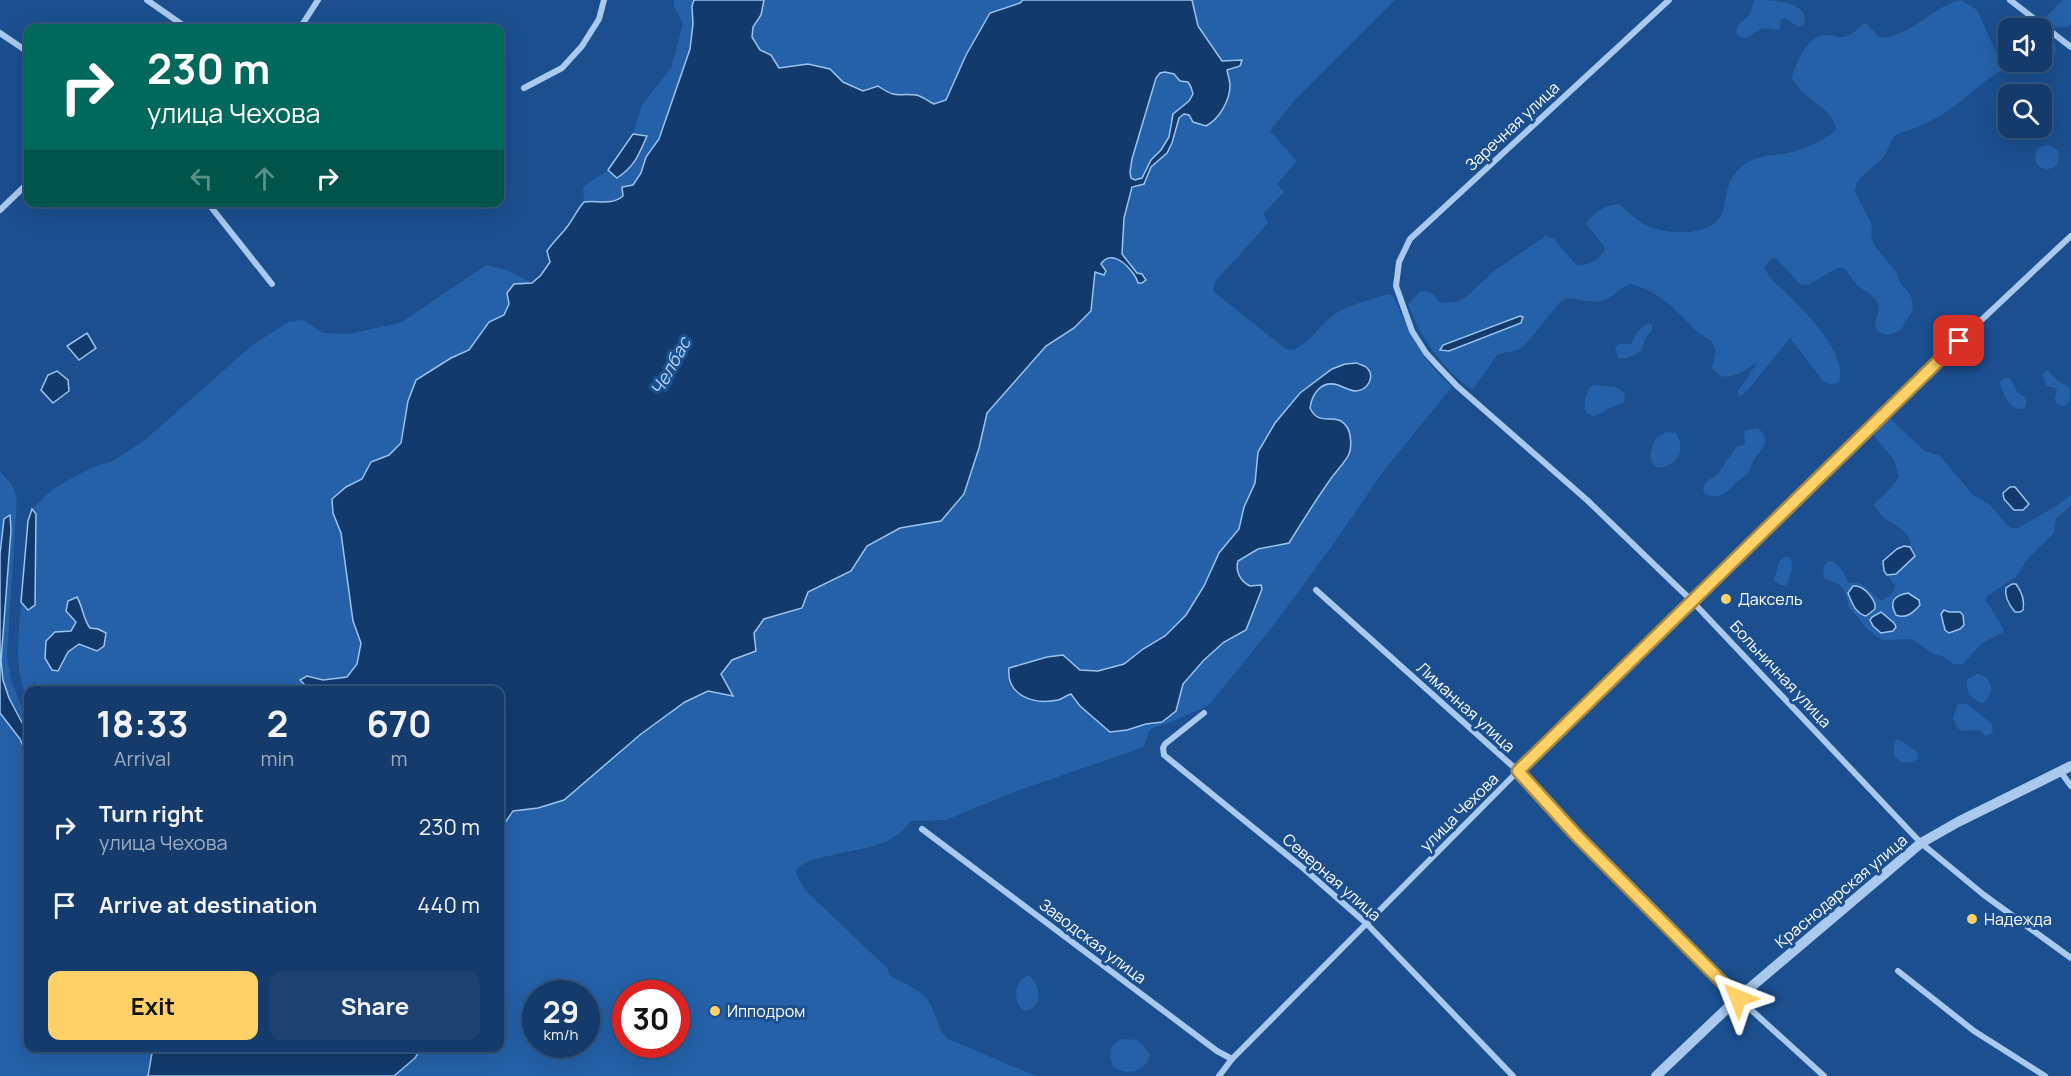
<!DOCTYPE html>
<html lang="en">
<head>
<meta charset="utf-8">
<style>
	:root { --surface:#143b6b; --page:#1d4271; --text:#f1f3f6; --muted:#9dadc1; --line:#33557e; --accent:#ffd166 }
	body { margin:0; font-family:Manrope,sans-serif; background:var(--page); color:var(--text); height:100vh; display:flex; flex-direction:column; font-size:22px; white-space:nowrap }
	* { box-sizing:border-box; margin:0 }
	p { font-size:20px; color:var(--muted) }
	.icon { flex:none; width:33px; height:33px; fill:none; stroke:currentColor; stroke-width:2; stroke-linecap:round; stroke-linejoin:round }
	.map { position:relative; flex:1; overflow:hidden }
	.details { position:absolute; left:24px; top:686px; width:480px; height:366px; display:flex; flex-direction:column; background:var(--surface); border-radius:12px; box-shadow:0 6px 24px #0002,0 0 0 2px var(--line) }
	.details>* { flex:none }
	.hud { position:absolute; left:24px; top:24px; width:480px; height:183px; border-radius:12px; box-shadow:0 6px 24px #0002,0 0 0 2px var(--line); background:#00695c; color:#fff; overflow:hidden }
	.controls { position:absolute; left:1998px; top:18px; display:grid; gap:12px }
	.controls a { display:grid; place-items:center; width:54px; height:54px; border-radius:12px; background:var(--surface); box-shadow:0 6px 24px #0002,0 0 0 2px var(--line); font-size:30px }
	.speed { position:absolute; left:522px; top:980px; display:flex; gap:12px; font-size:30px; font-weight:700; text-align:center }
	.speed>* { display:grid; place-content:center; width:78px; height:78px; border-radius:50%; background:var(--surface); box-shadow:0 6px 24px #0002,0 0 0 2px var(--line); line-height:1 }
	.speed small { font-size:15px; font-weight:400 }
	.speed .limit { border:9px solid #d22; background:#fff; color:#111 }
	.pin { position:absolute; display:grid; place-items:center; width:51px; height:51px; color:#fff; margin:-26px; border-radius:12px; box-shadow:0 3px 9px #0006 }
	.me { position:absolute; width:66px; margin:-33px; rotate:315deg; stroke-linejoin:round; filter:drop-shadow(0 0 4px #0008) }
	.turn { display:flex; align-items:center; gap:21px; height:126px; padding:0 24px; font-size:27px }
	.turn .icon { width:78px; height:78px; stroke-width:2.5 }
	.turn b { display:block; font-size:42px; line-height:51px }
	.lanes { display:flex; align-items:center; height:57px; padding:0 24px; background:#0003; justify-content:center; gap:30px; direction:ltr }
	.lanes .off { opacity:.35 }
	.eta { display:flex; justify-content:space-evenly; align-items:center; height:102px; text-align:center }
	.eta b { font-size:36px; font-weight:700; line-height:42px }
	.action { display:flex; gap:12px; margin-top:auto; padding:12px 24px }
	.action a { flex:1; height:69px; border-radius:12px; background:var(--accent); color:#111; font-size:24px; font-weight:700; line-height:69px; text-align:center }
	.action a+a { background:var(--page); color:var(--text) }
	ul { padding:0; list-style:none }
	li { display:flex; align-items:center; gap:18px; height:78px; padding:0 24px }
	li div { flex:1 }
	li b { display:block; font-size:22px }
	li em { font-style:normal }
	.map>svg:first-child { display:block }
	.green { fill:#2461a8; fill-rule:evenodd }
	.water { fill:#123a6d; stroke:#9cc4f0; stroke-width:1.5; fill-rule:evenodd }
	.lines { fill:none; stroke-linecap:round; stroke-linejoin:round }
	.minor { stroke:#a9c9ee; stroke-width:6 }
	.tertiary { stroke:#a9c9ee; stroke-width:10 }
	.route-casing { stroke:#a68842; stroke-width:15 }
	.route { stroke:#ffd166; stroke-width:10 }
	.poi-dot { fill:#ffd166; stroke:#1b4f8f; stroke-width:2 }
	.labels { text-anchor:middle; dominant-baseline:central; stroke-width:6; stroke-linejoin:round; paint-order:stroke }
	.street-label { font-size:16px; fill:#fff; stroke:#1b4f8f }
	.poi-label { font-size:16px; fill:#fff; stroke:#1b4f8f; text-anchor:start }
	.water-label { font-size:18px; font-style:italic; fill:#b5d3f5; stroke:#1b4f8f }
</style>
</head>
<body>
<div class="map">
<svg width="2071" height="1076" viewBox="0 0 2071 1076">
	<rect width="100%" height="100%" fill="#1b4f8f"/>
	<g class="green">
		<path d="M674 0H694L692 6 693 24 690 49 659 139 646 157 641 173 633 185 622 187 623 195C611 206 598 200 584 202L583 187 608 170 617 177 630 169 647 136 633 134 642 105 671 68 683 24 674 6Z"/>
		<path d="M764 0H1023L1020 3 990 13 946 100 934 104 918 95 901 96 889 93 878 86 863 91 843 81 830 69 808 64 779 68 771 55 760 50 752 37 753 27 761 15Z"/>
		<path d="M1192 0H1395L1293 102 1270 131 1297 161 1277 184 1284 192 1263 214 1268 223 1215 282 1213 291 1286 349 1292 350C1309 345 1320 324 1335 314 1350 304 1371 300 1388 294L1394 297C1409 334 1422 360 1452 387L1385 469 1332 546 1273 626 1209 705 1169 723 1155 727 1149 731 1144 747 1014 792 946 820 911 821C903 831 895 838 882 843 861 852 815 855 800 866 797 868 797 870 796 874L805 890 887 968 890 976C899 981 918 989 924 995 935 1007 936 1025 946 1038L1036 1076H394L415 1059 422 1047H500V834L502 827 513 811 538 808 685 702 708 691 732 696 721 674 732 660 756 651 754 633 764 619 802 608 808 592 851 571 867 546 900 528 940 521 964 494 979 448 987 413 1046 346 1074 328 1095 272 1102 268 1101 264C1112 246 1127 268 1137 278V273L1122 254 1124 218 1132 186 1148 175 1151 167 1167 153 1177 129 1179 118 1184 114 1189 115 1227 70 1240 66 1241 61H1222L1198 26ZM1366 367C1373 379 1369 391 1354 390 1347 390 1342 385 1336 384 1320 382 1312 395 1310 408 1314 416 1318 420 1327 419L1350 453 1306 516 1276 547 1258 549 1238 561 1236 567C1242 582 1244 586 1261 585L1246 630 1224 642 1204 660 1183 684 1180 698 1161 722 1146 724 1127 730 1080 706 1071 694C1061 696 1048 700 1037 700 1019 700 1008 686 1009 669L1026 665 1098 671 1124 664 1143 649 1165 636 1186 615 1204 586 1219 553 1239 529 1244 507 1255 483 1258 452 1332 369ZM536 993H586V1044H536ZM626 993H676V1044H626Z"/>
		<path d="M1754 0C1771 0 1810 0 1804 24L1798 27 1785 18 1781 19 1780 28 1777 30C1772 29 1766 27 1761 29 1751 33 1748 43 1737 35 1735 23 1742 23 1749 15 1752 10 1753 5 1754 0Z"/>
		<path d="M1961 0 1977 10 1996 52 2001 55 2008 53V62H2042V38L2049 37 2054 40 2056 50 2050 64C2042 68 2033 71 2023 70 2014 69 2010 67 2001 71 1984 79 1972 93 1957 104 1939 119 1917 128 1895 135 1890 142 1888 151 1883 158 1874 168 1855 177 1855 192L1872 225 1871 236 1874 245 1896 272 1902 286 1908 291 1912 299 1913 311C1908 317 1906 321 1903 327 1897 335 1880 339 1876 327 1873 320 1881 313 1878 305 1875 294 1865 292 1858 286 1852 281 1850 273 1843 268H1837L1808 285 1800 284 1776 258 1771 259 1764 267C1770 281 1782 288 1792 299 1810 317 1847 354 1839 382L1832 385 1823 381 1790 338 1747 391 1741 395H1738V391L1758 362C1744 370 1725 387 1712 368 1713 362 1716 354 1715 349 1714 339 1701 336 1695 330 1677 310 1657 290 1630 284L1622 288 1608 299 1595 302 1568 298 1560 302 1526 344 1518 350 1498 354 1472 390C1442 368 1421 339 1408 304L1419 292 1425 291 1433 294 1440 303 1456 302 1466 297 1494 271 1546 236 1554 239 1576 265C1587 267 1600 259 1605 250L1604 246 1586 224C1593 212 1605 205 1619 204 1628 211 1637 221 1648 226 1665 234 1709 237 1720 217 1724 212 1724 206 1725 200 1728 182 1735 168 1752 160 1762 156 1773 155 1783 154 1800 151 1825 142 1836 129 1835 109 1800 98 1792 78 1796 62 1808 34 1827 35 1834 35 1839 39 1847 36 1855 34 1858 26 1866 23L1879 37C1908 40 1934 5 1961 0Z"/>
		<path d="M2063 0H2071V25C2062 30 2050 29 2046 17Z"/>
		<path d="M1165 72 1174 74 1180 81 1188 82 1191 87 1193 94 1189 101 1179 108 1169 137 1161 150 1151 160 1142 179 1135 180 1131 178 1130 172 1132 159 1156 78 1160 73Z"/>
		<circle cx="2047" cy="157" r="12"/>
		<path d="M486 265 507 270 532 283 507 293 509 304 504 315 489 322 469 350 451 358 416 380 408 401 401 443 389 455 371 462 362 479 346 487 333 513 341 533 353 621 361 643 357 664 347 677 322 680 307 676 300 680 310 690H40L34 681 32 690H28V701C13 669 19 636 21 602L28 610C30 590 42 522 32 509L53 489 90 468 113 461 145 440 251 346 288 322 303 320 323 333 350 334 402 322ZM77 597C83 607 83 619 90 628L106 633 104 646 97 651 79 644 68 652 55 632 71 631 76 622 66 611 68 601Z"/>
		<path d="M1648 323 1652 325V330L1645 339 1641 351 1628 358H1618L1615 348 1619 344H1631L1638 331Z"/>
		<path d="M2047 370 2058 381 2069 387C2071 395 2071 401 2065 406 2053 405 2054 399 2057 390L2056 388 2047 386 2042 374Z"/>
		<path d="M2004 378H2010L2018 393 2025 397 2027 403 2025 408C2010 413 2003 395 2000 382Z"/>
		<path d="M1597 385C1609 387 1630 385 1624 403 1619 405 1613 406 1609 408 1600 414 1596 419 1586 413 1583 404 1585 394 1591 386Z"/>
		<path d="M1886 419H1891L1924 451 1939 455 1974 496 1989 504 2007 525 2012 528H2018L2056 506 2071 495V505L2056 519 2054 533 2028 558 2017 576 1987 596 1986 600 2003 628V632L1981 644 1963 664H1953L1942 656 1935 655 1912 639 1883 640 1876 636 1867 629 1849 607 1844 590 1840 585 1824 578C1822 571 1823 566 1828 561H1833L1843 571 1848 583C1864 579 1870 594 1882 601L1893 592 1895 586 1887 575H1892L1914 551 1910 547C1913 533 1896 526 1887 520 1881 517 1878 510 1874 505L1875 503 1890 489 1899 477 1894 460 1872 433Z"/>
		<path d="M1758 428C1774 442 1761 448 1754 460 1751 464 1751 469 1748 473 1745 476 1741 479 1737 482 1727 492 1721 500 1705 494L1703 489 1705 483 1718 474 1737 446 1745 445 1744 431Z"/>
		<path d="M1668 432 1676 433C1696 466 1641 483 1652 448 1654 438 1658 435 1668 432Z"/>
		<path d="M0 471 12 485 17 498 7 657 11 680 28 723V734L9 698 3 680 1 661 11 530 10 515 4 520 0 554Z"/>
		<path d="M1784 557H1790C1794 565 1791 578 1786 585H1780L1774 580 1779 562Z"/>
		<path d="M1977 674C1993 675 1996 696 1982 703 1970 699 1965 691 1967 679Z"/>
		<path d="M1958 704H1967L1991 723 1993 733 1986 736 1979 730 1963 731 1957 728 1953 718Z"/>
		<path d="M0 713 20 739 28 758V1047H153L148 1076H0Z"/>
		<path d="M1896 740 1902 741 1917 752 1918 759C1907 764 1901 765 1894 755V742Z"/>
		<path d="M1029 975C1041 985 1044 1012 1023 1010 1012 1000 1014 980 1029 975Z"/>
		<path d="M1122 1039 1138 1040 1150 1054C1146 1073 1127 1076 1113 1067 1109 1055 1108 1044 1122 1039Z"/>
	</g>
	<g class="water">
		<path d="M694 0H764L761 15 753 27 752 37 760 50 771 55 779 68 808 64 830 69 843 82 863 91 878 86C897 99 896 93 916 95 922 96 928 101 934 104L946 100 966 55 990 13 1020 3 1023 0H1192L1198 26 1222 61 1242 60 1240 66 1227 70C1228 75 1230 81 1230 85 1230 101 1219 119 1206 126L1193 122 1189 115 1184 114 1179 118 1172 143 1167 153 1151 167 1144 184 1132 187 1124 218 1122 254 1137 273 1142 274 1146 280 1142 283H1138C1135 271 1112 246 1101 264L1106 271 1104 275 1095 272 1091 311 1074 328 1046 346 987 413 979 448 964 494 941 521 900 528 867 546 851 571 808 592 802 608 764 619 754 633 756 651 732 660 721 674 733 696 708 691 685 702 641 734 564 800 538 808 513 811 502 827 500 834V690H310L300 680 307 676 323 680 347 677 357 664 361 643 353 621 341 533 333 513 332 499 346 487 362 479 371 462 389 455 401 443 408 401 416 380 451 358 469 350 489 322 504 315 509 304 507 293 514 284 532 283 541 275 550 262 547 251C553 242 560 236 567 227 573 219 577 210 584 202 597 200 611 206 623 196L622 187 633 185 641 173 646 157 659 139 690 49 693 24 692 6ZM1165 72 1174 74 1180 81 1188 82 1191 87 1193 94 1189 101 1173 114 1169 137 1161 150 1151 160 1142 178 1135 180 1131 178 1130 172 1132 159 1156 78 1160 73Z"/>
		<path d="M633 134 647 136C638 156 635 166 617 178L608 170Z"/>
		<path d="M1520 316 1523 317 1521 323 1449 351 1440 350 1443 345Z"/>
		<path d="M87 333 96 348 79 360 67 346Z"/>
		<path d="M1357 363C1360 365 1363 365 1366 367 1376 376 1368 390 1356 391 1350 391 1344 387 1338 385 1322 380 1312 393 1310 408 1320 429 1336 410 1347 427 1351 433 1352 447 1349 454 1345 463 1335 472 1330 480 1315 501 1302 522 1289 543L1258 549 1238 561C1235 571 1240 581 1250 586L1261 585 1262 589 1246 630 1224 642 1204 660 1183 684 1176 711 1162 722 1146 724 1127 730 1110 732 1080 706 1071 694C1067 695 1062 699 1058 700 1034 705 1006 696 1009 668L1047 657 1063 655 1080 670 1098 671 1124 664 1143 649 1165 636 1186 615 1204 586 1219 553 1239 529 1244 507 1255 483 1258 452 1275 423 1300 393 1332 369 1345 364Z"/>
		<path d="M57 371 68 380 69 391 53 403 41 390 48 375Z"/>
		<path d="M2010 487H2015L2029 504 2023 510H2014L2004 499 2003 493Z"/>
		<path d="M32 509 36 514 35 605 28 610 21 602 28 521Z"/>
		<path d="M10 515 11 530 1 661 3 680 9 698 28 734V758L20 739 0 713V554L4 519Z"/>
		<path d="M1904 546 1910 547 1915 556 1896 574 1887 575 1884 571 1883 561 1897 549Z"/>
		<path d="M2012 584H2016C2022 592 2025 600 2023 610L2020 612H2015C2010 606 2004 597 2006 588Z"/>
		<path d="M1853 586C1863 585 1871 595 1875 604V609L1866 616C1855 613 1852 603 1848 593Z"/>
		<path d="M1908 593 1919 600 1920 605C1913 613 1906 619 1896 615 1889 602 1893 596 1908 593Z"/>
		<path d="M77 597C83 607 83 619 90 628L98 629 106 633 104 646 97 651 79 644 68 652 58 671 52 670 45 658 46 641 55 632 71 631 76 622 66 611 68 601Z"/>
		<path d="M1944 610 1949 612H1960L1963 615 1964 625 1960 629 1949 633 1945 630 1941 614Z"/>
		<path d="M1881 612 1894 623 1896 627 1893 631 1881 633 1873 626 1870 620 1872 617Z"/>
		<path d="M153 1047H422L415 1058 394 1076H148Z"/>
	</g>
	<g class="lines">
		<g class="minor">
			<path d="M147 0 187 28"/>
			<path d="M1669 0 1410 239 1399 262 1396 286 1412 331 1426 353 1437 365 1457 386 1587 500 1691 600 1921 843 1984 895 2071 958"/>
			<path d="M2010 0 2071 47"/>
			<path d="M300 28 318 0"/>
			<path d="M0 33 28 52"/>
			<path d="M524 88 562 68 582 46 599 19 604 0"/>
			<path d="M207 202 272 284"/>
			<path d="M0 210 28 183"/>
			<path d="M1316 590 1518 771 1577 836 1738 998 1824 1076"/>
			<path d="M1204 713 1165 744 1163 748 1164 755 1303 868 1367 924 1513 1076"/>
			<path d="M2060 771 2071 786"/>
			<path d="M922 829 1217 1051 1232 1059"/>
			<path d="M1898 971 1974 1031 2045 1076"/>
			<path d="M1219 1076 1232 1059C1328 963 1423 866 1519 770 1700 589 1884 410 2071 236"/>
		</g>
		<path class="tertiary" d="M1656 1076 1738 998 1921 843 1958 822 2071 766"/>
	</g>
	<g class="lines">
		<defs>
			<path id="route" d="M1738 998 1577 836 1518 771 1959 341"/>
		</defs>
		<use href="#route" class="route-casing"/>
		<use href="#route" class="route"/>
	</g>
	<g class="poi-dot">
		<circle cx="1726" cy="599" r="6"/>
		<circle cx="1972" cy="919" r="6"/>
		<circle cx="715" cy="1011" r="6"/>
	</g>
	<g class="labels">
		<g class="street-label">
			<text transform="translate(1512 126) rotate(-43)">Заречная улица</text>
			<text transform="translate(1781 674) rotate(47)">Больничная улица</text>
			<text transform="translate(1466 707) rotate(42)">Лиманная улица</text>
			<text transform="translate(1459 812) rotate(-45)">улица Чехова</text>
			<text transform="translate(1332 877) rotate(41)">Северная улица</text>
			<text transform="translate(1841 891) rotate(-40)">Краснодарская улица</text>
			<text transform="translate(1093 941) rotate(37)">Заводская улица</text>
		</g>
		<g class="poi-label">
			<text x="1738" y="599">Даксель</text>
			<text x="1984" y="919">Надежда</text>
			<text x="727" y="1011">Ипподром</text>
		</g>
		<g class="water-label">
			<text transform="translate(670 366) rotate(-61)">Челбас</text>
		</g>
	</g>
</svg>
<div class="controls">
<a><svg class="icon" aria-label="sound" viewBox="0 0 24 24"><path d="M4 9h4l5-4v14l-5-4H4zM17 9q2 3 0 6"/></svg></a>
<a><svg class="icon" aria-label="search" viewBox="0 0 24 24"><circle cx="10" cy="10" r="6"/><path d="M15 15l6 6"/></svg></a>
</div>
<div class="speed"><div>29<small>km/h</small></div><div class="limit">30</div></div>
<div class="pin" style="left:1959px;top:341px;background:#d93025"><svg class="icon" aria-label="arrive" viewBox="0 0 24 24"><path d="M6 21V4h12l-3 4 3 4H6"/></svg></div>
<svg class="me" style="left:1738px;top:998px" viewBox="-20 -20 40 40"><path d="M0-17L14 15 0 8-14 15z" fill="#ffd166" stroke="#fff" stroke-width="4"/></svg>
<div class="hud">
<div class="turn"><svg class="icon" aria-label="right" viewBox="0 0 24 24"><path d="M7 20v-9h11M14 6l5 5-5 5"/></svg><div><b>230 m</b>улица Чехова</div></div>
<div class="lanes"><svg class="icon off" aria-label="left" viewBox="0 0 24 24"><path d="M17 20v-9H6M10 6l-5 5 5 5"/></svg><svg class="icon off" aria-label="ahead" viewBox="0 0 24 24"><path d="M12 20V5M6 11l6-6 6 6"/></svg><svg class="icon" aria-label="right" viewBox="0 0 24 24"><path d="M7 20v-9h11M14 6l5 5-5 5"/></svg></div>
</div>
<section class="details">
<div class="eta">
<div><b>18:33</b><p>Arrival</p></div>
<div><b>2</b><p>min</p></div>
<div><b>670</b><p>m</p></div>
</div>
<ul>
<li><svg class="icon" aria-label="right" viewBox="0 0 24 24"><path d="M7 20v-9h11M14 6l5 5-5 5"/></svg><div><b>Turn right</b><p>улица Чехова</p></div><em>230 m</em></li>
<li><svg class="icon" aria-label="arrive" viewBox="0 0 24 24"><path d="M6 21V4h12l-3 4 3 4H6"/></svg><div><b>Arrive at destination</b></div><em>440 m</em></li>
</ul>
<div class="action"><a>Exit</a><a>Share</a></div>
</section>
</div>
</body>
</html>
